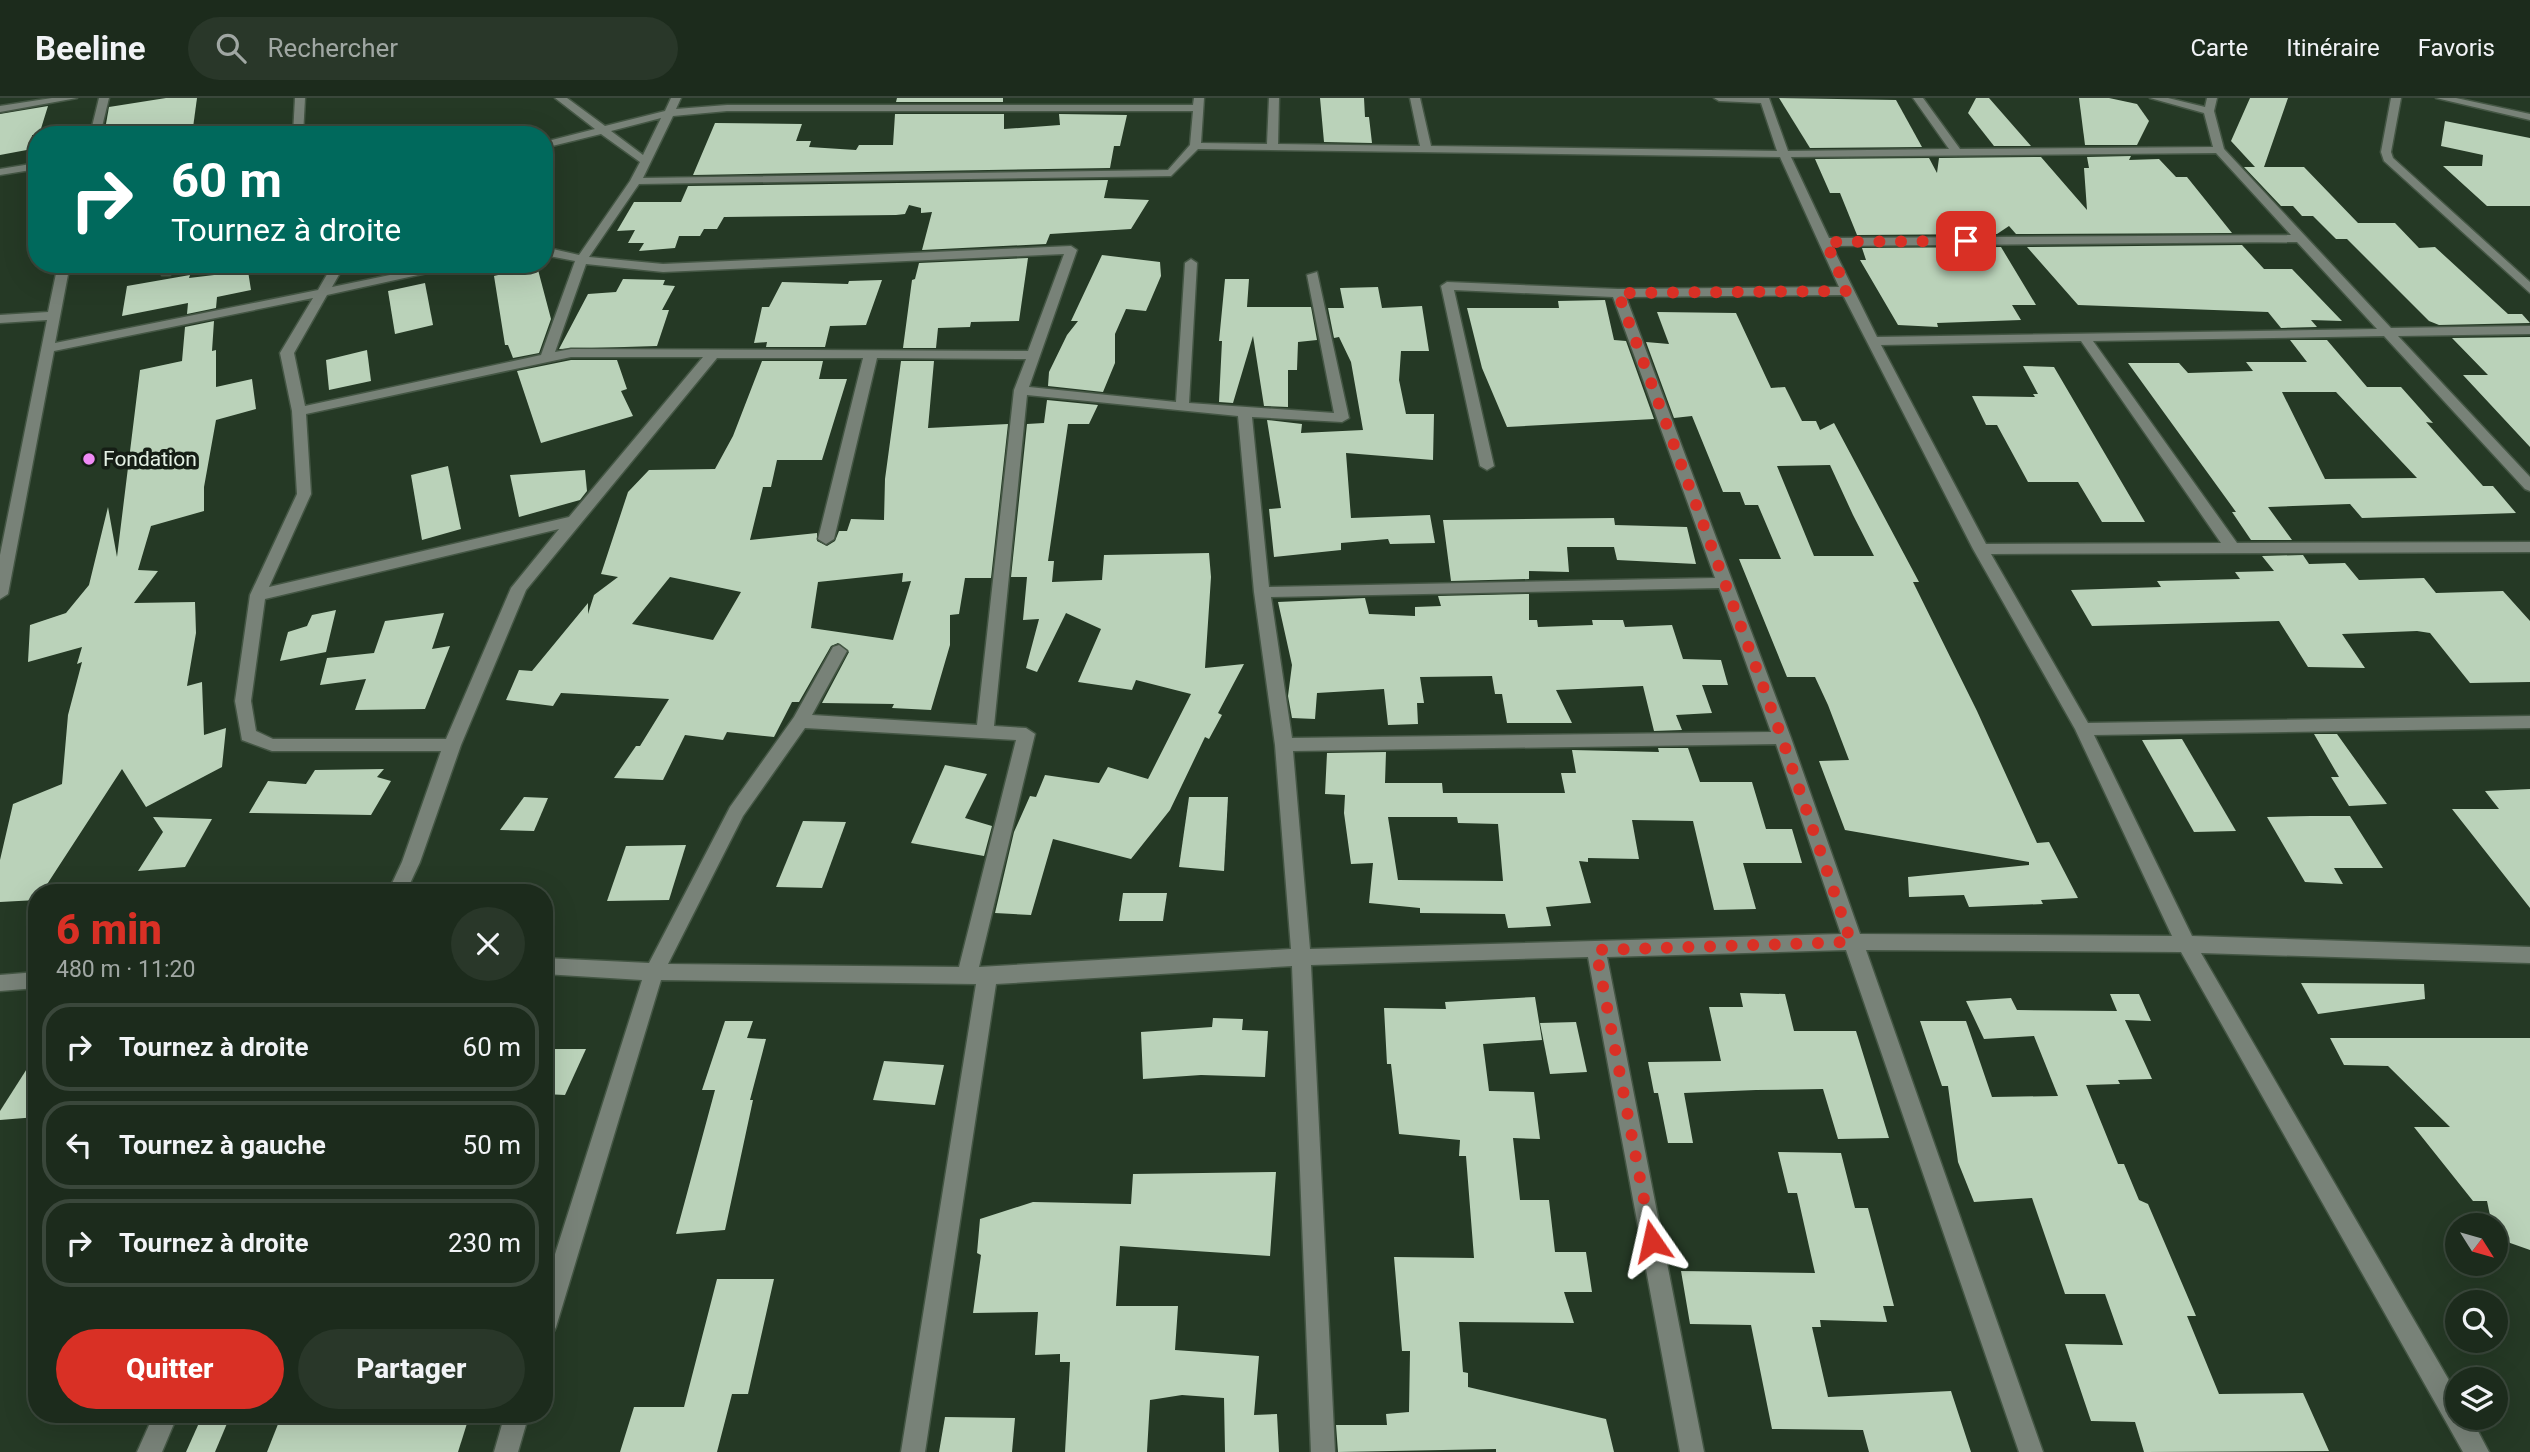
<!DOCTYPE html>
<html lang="fr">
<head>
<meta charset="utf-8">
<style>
	:root { --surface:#1c2b1c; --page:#293729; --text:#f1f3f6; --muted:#a0a7a3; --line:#3a473b; --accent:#d93025 }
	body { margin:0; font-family:Roboto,sans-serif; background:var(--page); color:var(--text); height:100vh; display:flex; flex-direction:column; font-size:26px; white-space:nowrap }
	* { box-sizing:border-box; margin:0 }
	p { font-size:23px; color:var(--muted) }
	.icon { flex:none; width:38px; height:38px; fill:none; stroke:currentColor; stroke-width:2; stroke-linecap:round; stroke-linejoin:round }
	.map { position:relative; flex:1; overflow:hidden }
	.panel { position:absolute; left:28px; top:786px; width:525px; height:539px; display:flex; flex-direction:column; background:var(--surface); border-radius:28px; box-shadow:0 7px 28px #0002,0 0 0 2px var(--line) }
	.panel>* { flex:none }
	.banner { position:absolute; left:28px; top:28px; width:525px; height:147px; border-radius:28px; box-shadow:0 7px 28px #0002,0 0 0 2px var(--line); background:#00695c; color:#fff; overflow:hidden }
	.needle { width:46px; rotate:127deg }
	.buttons { position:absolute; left:2445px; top:1115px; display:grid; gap:14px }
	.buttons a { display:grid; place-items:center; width:63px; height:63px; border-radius:50%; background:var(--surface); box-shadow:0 7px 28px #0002,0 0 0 2px var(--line); font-size:35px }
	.pin { position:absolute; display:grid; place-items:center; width:60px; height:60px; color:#fff; margin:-30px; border-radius:14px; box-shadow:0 4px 10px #0006 }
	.me { position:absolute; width:77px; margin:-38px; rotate:349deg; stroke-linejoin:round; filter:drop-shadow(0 0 5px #0008) }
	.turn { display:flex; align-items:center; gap:24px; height:147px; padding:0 28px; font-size:32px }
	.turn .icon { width:91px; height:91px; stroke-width:2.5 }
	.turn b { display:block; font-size:49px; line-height:60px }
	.round { display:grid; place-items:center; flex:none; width:74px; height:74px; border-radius:37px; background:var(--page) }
	.head { display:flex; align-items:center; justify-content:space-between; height:119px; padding:0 28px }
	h1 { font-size:42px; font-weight:800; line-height:52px; color:var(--accent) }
	.primary-button { display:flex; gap:14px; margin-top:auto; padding:14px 28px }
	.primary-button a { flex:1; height:80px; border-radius:42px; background:var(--accent); color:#fff; font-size:28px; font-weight:800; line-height:80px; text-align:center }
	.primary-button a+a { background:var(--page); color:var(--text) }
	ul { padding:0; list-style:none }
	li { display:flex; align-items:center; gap:21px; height:88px; margin:0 14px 10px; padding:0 14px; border:4px solid var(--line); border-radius:28px }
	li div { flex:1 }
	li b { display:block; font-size:26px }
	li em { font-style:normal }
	header { display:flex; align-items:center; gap:42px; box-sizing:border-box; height:98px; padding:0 35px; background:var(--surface); border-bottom:2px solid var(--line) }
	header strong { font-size:33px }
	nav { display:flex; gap:38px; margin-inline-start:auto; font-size:24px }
	.search { width:490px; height:63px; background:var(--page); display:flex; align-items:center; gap:18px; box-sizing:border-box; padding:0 24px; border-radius:38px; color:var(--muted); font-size:26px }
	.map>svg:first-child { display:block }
	.building { fill:#bad2b9; fill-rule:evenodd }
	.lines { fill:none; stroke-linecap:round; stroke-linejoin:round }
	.minor-casing { stroke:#445644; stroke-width:3 }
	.minor { fill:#788278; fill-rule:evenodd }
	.route { stroke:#d93025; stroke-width:12; stroke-dasharray:0 21.6 }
	.poi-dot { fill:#f08bf6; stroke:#151e15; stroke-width:2.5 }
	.labels { text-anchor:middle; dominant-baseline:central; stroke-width:7; stroke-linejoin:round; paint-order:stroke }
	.poi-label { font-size:21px; fill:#e4f1e4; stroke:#151e15; text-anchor:start }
</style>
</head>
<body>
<header>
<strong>Beeline</strong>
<div class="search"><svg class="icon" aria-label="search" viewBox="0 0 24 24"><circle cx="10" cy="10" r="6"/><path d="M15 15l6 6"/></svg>Rechercher</div>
<nav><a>Carte</a><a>Itinéraire</a><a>Favoris</a></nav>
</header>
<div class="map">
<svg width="2530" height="1354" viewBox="0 0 2530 1354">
	<rect width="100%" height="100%" fill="#253925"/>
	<g class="building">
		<path d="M166 0H197L192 37H104L109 9Z"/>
		<path d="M897 0H1003V4H896Z"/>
		<path d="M1320 0H1364L1365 19H1369L1372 45 1324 44Z"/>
		<path d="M1779 0 1896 2 1922 49 1810 50Z"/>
		<path d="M1976 0H1989L2031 48H1994L1968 15Z"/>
		<path d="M2079 0H2109L2137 6 2149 23 2137 47H2085Z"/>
		<path d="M2250 0H2288L2264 69H2304L2358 125H2395L2419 150 2435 149 2508 216H2522L2530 225 2439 227 2429 223 2347 141H2336L2313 118H2302L2293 108H2281L2244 69H2255L2231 43Z"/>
		<path d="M48 8 39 37H32V51L0 57V16Z"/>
		<path d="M895 16H1004V31L1060 27 1059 16 1127 17 1120 48H1114L1110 70 693 77 715 25 802 26 796 43H811L809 49 856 52 859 47H893Z"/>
		<path d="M2445 23 2530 40V108H2487L2443 68H2482L2483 57 2441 48Z"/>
		<path d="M2131 58 2129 62 2159 61 2176 79H2187L2232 135 2016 136 2009 128 1997 136 1857 137 1840 95H1830L1815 61 1929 60 1937 75 1939 60 2041 59 2087 112 2084 70H2089L2087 59Z"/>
		<path d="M1108 82 1104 100 1149 102 1131 131 1050 136 1046 146 922 152 932 114 921 115V110L909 107 905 116 896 117 724 119 717 131H704L700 138H679L675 150 639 153 644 145H628L635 132 617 133 634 104H681L688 88Z"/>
		<path d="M2242 147 2264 171H2292L2342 223 2311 222 2317 229 2281 230 2268 214 2078 207 2027 149Z"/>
		<path d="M2001 149 2036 207H2012L2021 222 1937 225 1938 229 1898 227 1860 162H1866L1862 150Z"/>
		<path d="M1102 157 1160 164 1161 178 1146 213 1126 211 1115 236V265L1103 294 1048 288 1049 274 1067 237 1078 223H1071Z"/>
		<path d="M1028 160 1019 223 971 224 970 229 938 230 936 250H903L912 182 915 181 919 165Z"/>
		<path d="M537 168 551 221 539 255 513 260 508 247H505L494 178Z"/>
		<path d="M248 173 251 192 217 199 216 210 187 216 188 205 122 218 127 188 190 177 189 180Z"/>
		<path d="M623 181 665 182 663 187 675 188 662 212H669L657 248 559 251 588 196 616 194Z"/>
		<path d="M1225 181H1249L1247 209H1311L1317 242 1298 244 1297 272H1288V309L1264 308 1253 238 1233 305 1219 304 1222 243H1219Z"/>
		<path d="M882 182 866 227 830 228 825 249H766L767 244 754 245 762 209H769L782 184 848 186 849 183Z"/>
		<path d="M425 185 433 227 395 236 388 193Z"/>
		<path d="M1378 189 1382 210 1422 208 1429 253H1401L1399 282 1406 316H1434L1433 362 1346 355 1351 420 1430 417 1435 445 1390 446 1388 441 1341 445V452L1274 459 1269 411 1281 410 1267 322 1302 326 1301 335 1363 332 1351 264 1339 239 1334 240 1328 210H1344L1340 190Z"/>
		<path d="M1605 202 1614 242 1626 243 1654 321 1507 329 1482 270 1467 210H1559L1558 203Z"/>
		<path d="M1657 214 1736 215 1771 290 1785 289 1802 323H1816L1820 332 1834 325 1919 484H1913L1977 613 2037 745 2049 744 2078 800 2041 802 2043 806 1969 809 1964 797 1909 799 1908 779 2029 767V764L1845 732 1819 663 1849 662 1828 607 1815 579H1787L1739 461H1781L1758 407H1745L1740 394H1723L1692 318 1674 320 1646 244 1669 246ZM1830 367 1853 417 1874 458H1814L1777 368Z"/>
		<path d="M214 223 212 253 216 252V289L252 281 256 311 216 322 204 389V413L151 428 138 472 158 473 134 505 195 504 196 535 187 588 202 584 204 637 226 630 222 669 146 709 122 671 42 794H37V802L0 804V762L13 706 62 686 68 617 82 564 77 566 82 549 28 564 30 527 66 515 89 487 108 409 117 459 140 272 182 263 185 229Z"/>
		<path d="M2530 239V349L2463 277H2488L2452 240Z"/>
		<path d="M2290 242H2327L2367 289H2401L2433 325 2426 324 2483 388H2493L2516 415 2362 420 2350 406 2268 409 2292 442H2251L2232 414H2236L2128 265H2179L2188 275 2253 273 2246 264H2307ZM2282 294H2336L2417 380 2325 381Z"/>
		<path d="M367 252 371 283 329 292 326 262Z"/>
		<path d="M571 262H617L627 291 621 293 633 318 541 345 517 273Z"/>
		<path d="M762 263H823L819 281H847L822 362H777L771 389H763L750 442 817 435V443L827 448 835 443 839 433H847L851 421 884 422 885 381 901 263H934L928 330 1008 326 991 480H965L959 516 950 517V547L931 612 892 610 894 606 822 605 849 554 838 545 831 548 799 604H792L774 639 727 634 723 642 685 637 663 682 614 680 636 648H640L669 601 561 595 553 608 506 602 519 572 532 573 588 505V516L594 497 618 479 601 476 628 394 649 372 715 371 733 338ZM903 475 902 484 911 483 893 542 811 530 818 484ZM670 479 741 494 713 542 632 526Z"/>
		<path d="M2023 268 2054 269 2145 424H2102L2078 384H2028L1997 327H1986L1972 298 2035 299 2033 296H2038Z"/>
		<path d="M1047 302 1098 307 1089 326H1068L1048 463H1054L1052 484 1102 482 1104 457 1209 455 1211 479 1205 570 1244 566 1218 615 1222 617 1209 641 1205 639 1170 712 1131 761 1053 741 1031 817 995 815 1014 734 1030 698 1036 699 1045 677 1099 685 1108 669 1148 681 1191 596 1136 582 1132 592 1078 584 1101 531 1066 515 1037 574 1026 570 1039 521 1023 522 1027 479H1011L1027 326 1044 325Z"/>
		<path d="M448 368 461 431 422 442 411 377Z"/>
		<path d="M585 372 587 393 580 402 519 419 510 377Z"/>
		<path d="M1614 420 1615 427 1687 429 1696 466 1617 462 1614 449H1567L1569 474 1529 473V481L1451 483 1443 422Z"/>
		<path d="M2303 457 2309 466 2345 465 2359 482 2424 480 2436 495 2503 493 2530 523V584L2470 585 2430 535 2417 533 2342 536 2365 570 2308 569 2279 523 2092 528 2071 492 2161 489 2157 483 2240 481 2235 474 2274 473 2262 458Z"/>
		<path d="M1529 496V522H1537L1538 529 1593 527 1592 522H1623L1625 529 1672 527 1683 561 1721 562 1728 587H1702L1712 615 1676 617 1682 632 1654 633 1643 588 1556 592 1572 625H1507L1502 596H1495L1492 578 1420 579 1424 605H1417L1418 626 1388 627 1384 591 1317 595 1315 621 1292 620 1288 598 1292 567 1278 504 1365 500 1369 516 1415 518V509L1441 508 1438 498Z"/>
		<path d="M336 512 326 554 280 563 288 534 307 528 312 517Z"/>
		<path d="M444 515 432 551 450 548 425 611 355 612 366 581 320 587 327 560 374 555 385 523Z"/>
		<path d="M2314 636H2337L2387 706 2349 708 2331 679H2339Z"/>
		<path d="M2182 641 2236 733 2194 734 2142 642Z"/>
		<path d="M1658 650H1688L1700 684H1752L1766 731H1792L1802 765H1743L1756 811 1714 812 1693 723 1632 722 1639 761 1588 760V764L1579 763 1591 805 1546 809 1551 828 1508 830 1505 816 1420 815V810L1369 805 1373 765 1351 766 1344 715 1345 697 1325 696 1327 655 1386 654 1385 685H1442L1443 695H1565L1561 675H1576L1572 652 1659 654ZM1388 719H1457L1458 725 1498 726 1503 783 1398 782Z"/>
		<path d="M945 667 987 676 965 720 992 728 984 758 911 745Z"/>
		<path d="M384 671 377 679 391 683 371 717 249 715 268 683 306 686 315 672Z"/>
		<path d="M2530 691V810L2452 711H2499L2485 693Z"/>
		<path d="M524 699 548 700 534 733 500 732Z"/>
		<path d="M1189 699H1228L1224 773 1179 769Z"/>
		<path d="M2311 718H2350L2383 770H2334L2343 786 2305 784 2267 719Z"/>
		<path d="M153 719 212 721 185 769 138 773 163 734Z"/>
		<path d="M803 723 846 724 822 790 776 789Z"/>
		<path d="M686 747 669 802 607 803 626 748Z"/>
		<path d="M1123 795H1167L1163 823H1119Z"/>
		<path d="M2301 885 2424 886 2425 901 2318 916Z"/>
		<path d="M1740 895 1785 896 1794 933H1856L1889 1040 1838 1041 1823 991 1756 992 1684 995 1693 1045H1668L1658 995H1654L1648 964 1721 963 1709 909H1743Z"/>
		<path d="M2110 896H2139L2151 923 2125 922 2152 981 2118 982 2120 986 2086 987 2118 1066H2124L2139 1102 2148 1106 2196 1218H2187L2219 1296 2303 1295 2329 1353 2144 1354 2135 1324 2091 1323 2065 1246 2123 1247 2105 1196H2065L2032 1100 1974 1104 1958 1064 1948 988H1942L1920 923H1966L1992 999 2058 998 2034 938 1984 941 1966 903 2011 900 2017 912 2117 913Z"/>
		<path d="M1535 899 1542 942 1483 946 1489 993 1534 994 1540 1041 1513 1040 1520 1102H1549L1555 1154H1586L1592 1194H1564L1574 1225 1459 1224 1463 1274 1468 1275V1289L1606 1321 1614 1354H1496V1351L1338 1354 1336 1327H1387L1386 1316 1409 1314 1410 1253H1402L1394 1159 1474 1160 1466 1058H1459L1460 1042 1399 1036 1391 966H1387L1384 910 1446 911 1445 904Z"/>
		<path d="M1213 920 1243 921 1242 932 1268 933 1265 979 1201 977 1143 981 1141 934 1212 929Z"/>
		<path d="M725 923H753L747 940 766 941 750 1002H753L725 1132 676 1136 715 992H702Z"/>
		<path d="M1576 924 1587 974 1550 976 1540 925Z"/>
		<path d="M2330 940H2530V1152L2496 1140V1127H2492L2487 1103H2473L2414 1029H2450L2388 968 2344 967Z"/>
		<path d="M544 951H586L565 997 544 996Z"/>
		<path d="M37 955V1019L0 1022V1013Z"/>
		<path d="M884 963 944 967 935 1007 873 1002Z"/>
		<path d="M1778 1054 1841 1055 1855 1110H1868L1894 1208H1883L1887 1224 1820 1222 1821 1229H1812L1828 1299 1951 1293 1971 1354H1869L1863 1332 1772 1331 1751 1227 1690 1226 1681 1173 1815 1175 1797 1095H1788Z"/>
		<path d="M1276 1074 1270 1158 1120 1148 1116 1208H1178L1175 1252 1259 1258 1254 1317 1277 1316 1279 1354H1225L1224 1300 1182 1297 1150 1302 1147 1354H1065L1070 1264H1060V1256L1035 1257 1038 1214 973 1215 981 1157 977 1155 980 1121 1033 1104 1131 1106 1133 1076Z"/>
		<path d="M717 1181H774L748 1296H732L717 1354H620L634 1309H684Z"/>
		<path d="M203 1316H231L215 1354H186Z"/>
		<path d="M282 1316H470L458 1354H267Z"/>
		<path d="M945 1319 1015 1320 1012 1354H939Z"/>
	</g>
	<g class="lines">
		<defs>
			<g id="minor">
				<path d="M52 0H77L0 14V8Z"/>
				<path d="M99 0H109L100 37H90Z"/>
				<path d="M295 0H305L303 37H293Z"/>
				<path d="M555 0H567L605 28 665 13 671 0H681L676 11 727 7H1193L1194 0H1204L1201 45 1267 46 1269 0H1279L1278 46 1420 48 1410 0H1420L1431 48 1777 53 1761 5 1719 3 1714 0H1769L1788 53 1949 51 1913 0H1923L1960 51 2213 49 2204 15 2150 0H2168L2205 9 2207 0H2217L2214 13 2224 51 2391 230 2530 228V236L2398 238 2530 379V393L2525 391 2384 238 2093 243 2237 445 2530 444V454L1991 456 2088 625 2530 618V630L2094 637 2192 838 2530 849V865L2201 855 2457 1296V1320H2471L2489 1354H2463L2181 854 1866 852 2043 1354H2019L1846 852 1607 859 1704 1354H1680L1588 859 1311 867 1335 1354H1311L1292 868 996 886 925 1354H901L976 886 661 882 556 1229 552 1237 544 1241V1191L642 882 544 876V860L649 865 730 709 794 619 833 549 839 547 847 553 812 617 977 627 1014 292 1026 261 877 260 834 441 826 446 818 441 863 260H717L526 492 461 647 420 764 406 794H388L402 764 441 653H272L242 642 235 603 250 497 297 396 292 313 280 255 313 200 54 253 8 496 0 501V457L47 222 0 225V217L48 214 58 166H70L55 245 318 192 333 166H345L332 189 443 166H468L327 197 294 255 305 308 541 257 575 163 544 157V149L579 157 630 83 640 64 601 36 544 50V44L595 31ZM727 13H1193L1190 47 1168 72 643 80 673 18ZM661 20 643 57 611 33ZM1198 51 1780 59 1839 189 1618 191 1447 184 1441 188 1480 368 1487 372 1494 368 1454 192 1613 199 1715 480 1269 489 1252 319 1342 324 1349 320 1317 174 1307 177 1334 315 1189 305 1197 165 1191 161 1185 165 1176 304 1029 289 1077 152 1071 148 663 166 589 159 639 86 1171 78ZM2216 55 2291 137 1829 140 1791 59ZM2297 144 2377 231 1877 239 1832 148ZM1064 156 1028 253 571 251 555 254 586 166 663 174ZM1843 197 1973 451 2075 631 2172 838 1860 836 1791 640 1626 199ZM2081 243 2221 445 1986 446 1881 247ZM571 259H703L569 419 269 489 311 396 306 316ZM1027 297 1238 318 1254 494 1275 647 1291 851 979 869 1035 636 1026 630 994 628ZM559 431 511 490 446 641H273L256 633 251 603 265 501ZM1719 490 1771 634 1292 640 1271 499ZM805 630 1016 642 959 869 668 866 743 718ZM1776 646 1841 836 1310 851 1293 653Z"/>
				<path d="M2391 0H2401L2391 54 2393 60 2530 184V195L2384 63 2381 54Z"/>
				<path d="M2436 0H2456L2530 16V22Z"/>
				<path d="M37 65V71L0 77V71Z"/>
				<path d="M163 166H175L170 177H162Z"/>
				<path d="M37 874V890L0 893V877Z"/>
				<path d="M154 1316H178L162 1354H137Z"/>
				<path d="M505 1316H529L518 1354H494Z"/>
			</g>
		</defs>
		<use href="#minor" class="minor-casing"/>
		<use href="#minor" class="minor"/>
	</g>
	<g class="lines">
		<path class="route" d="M1652 1143 1596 852 1851 844 1782 640 1618 195 1847 193 1826 144 1966 143"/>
	</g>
	<circle class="poi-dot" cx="89" cy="361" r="7"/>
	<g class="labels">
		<g class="poi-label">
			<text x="103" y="361">Fondation</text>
		</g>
	</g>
</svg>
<div class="buttons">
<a><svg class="needle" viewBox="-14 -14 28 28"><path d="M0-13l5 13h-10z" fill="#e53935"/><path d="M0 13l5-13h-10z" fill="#a0a7a3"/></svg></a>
<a><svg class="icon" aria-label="search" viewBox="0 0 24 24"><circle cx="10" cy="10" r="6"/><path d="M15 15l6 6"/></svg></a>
<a><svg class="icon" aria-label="layers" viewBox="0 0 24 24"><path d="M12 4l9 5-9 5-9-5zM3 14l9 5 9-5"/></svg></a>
</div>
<div class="pin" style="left:1966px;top:143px;background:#d93025"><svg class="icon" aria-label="arrive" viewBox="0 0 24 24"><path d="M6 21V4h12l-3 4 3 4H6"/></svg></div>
<svg class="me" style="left:1652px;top:1143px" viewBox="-20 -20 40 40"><path d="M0-17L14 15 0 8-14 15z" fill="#d93025" stroke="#fff" stroke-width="4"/></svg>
<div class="banner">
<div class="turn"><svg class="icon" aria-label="right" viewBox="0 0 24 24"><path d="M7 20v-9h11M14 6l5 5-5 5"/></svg><div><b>60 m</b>Tournez à droite</div></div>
</div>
<section class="panel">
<div class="head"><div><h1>6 min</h1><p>480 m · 11:20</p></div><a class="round"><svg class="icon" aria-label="close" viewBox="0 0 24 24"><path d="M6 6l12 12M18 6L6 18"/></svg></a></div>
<ul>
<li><svg class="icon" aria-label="right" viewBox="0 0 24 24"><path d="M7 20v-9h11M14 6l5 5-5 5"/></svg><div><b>Tournez à droite</b></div><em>60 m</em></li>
<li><svg class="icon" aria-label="left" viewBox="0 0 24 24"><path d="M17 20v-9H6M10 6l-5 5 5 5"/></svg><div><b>Tournez à gauche</b></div><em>50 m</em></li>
<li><svg class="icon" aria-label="right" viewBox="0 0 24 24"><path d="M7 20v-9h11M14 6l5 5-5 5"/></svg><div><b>Tournez à droite</b></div><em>230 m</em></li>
</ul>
<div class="primary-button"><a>Quitter</a><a>Partager</a></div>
</section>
</div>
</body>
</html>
